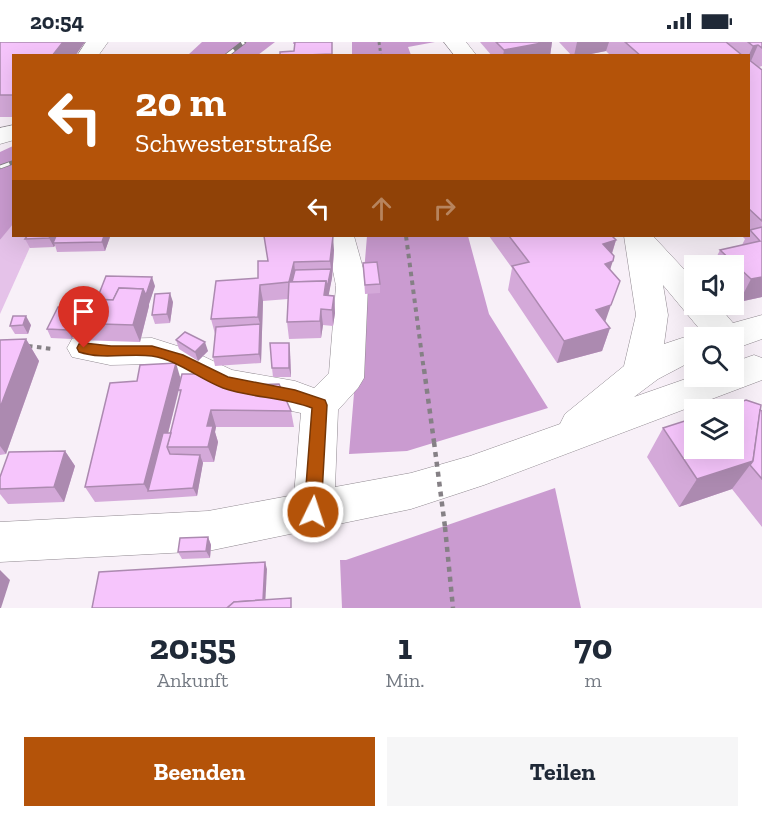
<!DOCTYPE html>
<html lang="de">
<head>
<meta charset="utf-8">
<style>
	:root { --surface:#fff; --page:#f6f6f7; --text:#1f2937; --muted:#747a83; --accent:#b45309 }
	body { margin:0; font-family:"Zilla Slab",serif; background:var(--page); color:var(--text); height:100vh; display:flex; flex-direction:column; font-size:22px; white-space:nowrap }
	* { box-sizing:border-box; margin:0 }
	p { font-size:20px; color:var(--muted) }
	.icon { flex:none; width:33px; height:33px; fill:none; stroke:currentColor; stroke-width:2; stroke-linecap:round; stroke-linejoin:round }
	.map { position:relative; height:566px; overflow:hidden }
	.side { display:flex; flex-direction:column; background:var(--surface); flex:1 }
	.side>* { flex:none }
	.banner { position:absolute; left:12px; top:12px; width:738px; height:183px; border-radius:0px; box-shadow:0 6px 24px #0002; background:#b45309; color:#fff; overflow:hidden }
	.buttons { position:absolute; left:684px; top:213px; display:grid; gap:12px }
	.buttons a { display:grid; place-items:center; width:60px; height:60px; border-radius:0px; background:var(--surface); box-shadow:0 6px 24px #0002; font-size:30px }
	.pin { position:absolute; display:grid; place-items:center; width:51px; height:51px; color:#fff; margin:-62px -26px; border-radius:50% 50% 50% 0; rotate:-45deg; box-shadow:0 0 6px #0007 }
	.pin .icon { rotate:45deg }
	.me { position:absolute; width:66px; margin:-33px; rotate:4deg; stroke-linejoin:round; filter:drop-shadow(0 0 4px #0008) }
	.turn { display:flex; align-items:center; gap:21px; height:126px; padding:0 24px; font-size:27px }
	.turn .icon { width:78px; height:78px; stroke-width:2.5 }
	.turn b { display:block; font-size:42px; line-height:51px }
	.lanes { display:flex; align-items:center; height:57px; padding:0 24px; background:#0003; justify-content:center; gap:30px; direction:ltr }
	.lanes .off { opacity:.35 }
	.eta { display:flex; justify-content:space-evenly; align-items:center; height:102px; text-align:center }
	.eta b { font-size:36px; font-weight:700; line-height:42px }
	.action { display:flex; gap:12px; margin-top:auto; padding:12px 24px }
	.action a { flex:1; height:69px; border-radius:0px; background:var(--accent); color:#fff; font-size:24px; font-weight:700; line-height:69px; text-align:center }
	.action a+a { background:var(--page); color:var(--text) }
	.status { display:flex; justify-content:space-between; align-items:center; height:42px; padding:0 30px; background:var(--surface); direction:ltr }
	.status svg { height:16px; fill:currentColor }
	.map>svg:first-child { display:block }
	.green { fill:#e5c2e9 }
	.forest { fill:#ca9bd0 }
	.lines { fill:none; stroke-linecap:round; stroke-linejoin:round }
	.minor-casing { stroke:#908990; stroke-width:1 }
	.path-far2 { stroke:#858085; stroke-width:3; stroke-dasharray:3 3; stroke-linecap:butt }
	.path-far1 { stroke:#858085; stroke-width:4; stroke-dasharray:4.5 4.5; stroke-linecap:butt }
	.path { stroke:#858085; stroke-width:4.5; stroke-dasharray:5 5; stroke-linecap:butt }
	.minor { fill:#fff; fill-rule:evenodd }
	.rail-casing { stroke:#7f7b80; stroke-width:4.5 }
	.rail { stroke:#fff; stroke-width:3; stroke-dasharray:10; stroke-linecap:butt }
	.path-bridge { stroke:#858085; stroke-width:4.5; stroke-dasharray:5 5; stroke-linecap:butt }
	.wall { fill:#d4a9d9; fill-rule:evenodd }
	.shaded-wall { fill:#ac8ab0 }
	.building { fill:#f6c5fc; stroke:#ac8ab0; stroke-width:1.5 }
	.route { fill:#b45309; stroke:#753606; stroke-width:1.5 }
</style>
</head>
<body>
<div class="status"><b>20:54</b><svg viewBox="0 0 49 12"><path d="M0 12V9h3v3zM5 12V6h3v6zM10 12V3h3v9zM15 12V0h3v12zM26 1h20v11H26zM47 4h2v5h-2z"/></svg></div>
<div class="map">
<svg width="762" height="566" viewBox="0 0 762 566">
	<rect width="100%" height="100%" fill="#f8f0f8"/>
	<path class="green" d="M13 181 14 194H35L0 272V198Z"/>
	<g class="forest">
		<path d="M202 0H275L258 13H188Z"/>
		<path d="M352 0H435L408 5 411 13 352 14Z"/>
		<path d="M13 104V182L0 198V110Z"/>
		<path d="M367 194H468L489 272 548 366 407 409 349 412Z"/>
		<path d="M555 446 581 566H342L340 518H346Z"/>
	</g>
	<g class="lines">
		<defs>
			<g id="minor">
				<path d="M86 0H108L98 14H77Z"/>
				<path d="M444 0H466L477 14H455Z"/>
				<path d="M14 83V98L0 102V86Z"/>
				<path d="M326 194H354L368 244 364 336 358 346 338 368 335 445 411 431 470 414 560 382 565 372 624 324 636 273 624 194H653L694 238V262H717L733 281 762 273V297L734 307V296H707L663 243 668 273 664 302 694 292 705 296H694V318L658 337 634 355 694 334H734V320L754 313 762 316V338L484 443 411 467 208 509 0 520V480L208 469 294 453 301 371 226 355 152 322 110 323 72 315 67 306 72 297 84 293 110 297 152 296 190 308 232 328 295 339 314 346 329 331 336 244Z"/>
			</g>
		</defs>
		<use href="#minor" class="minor-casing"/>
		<path class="path-far2" d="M379 0 381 14"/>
		<g class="path-far1">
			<path d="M406 194 424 329"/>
			<path d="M28 304 53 307"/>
		</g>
		<g class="path">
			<path d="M424 327 434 400"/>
			<path d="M445 485 453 566"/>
		</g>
		<use href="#minor" class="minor"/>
		<defs>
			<g id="rail">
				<path d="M226 14 244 0"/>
				<path d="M0 125 14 120"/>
			</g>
		</defs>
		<use href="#rail" class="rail-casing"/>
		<use href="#rail" class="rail"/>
		<path class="path-bridge" d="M434 400 445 485"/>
	</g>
	<g class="wall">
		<path d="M0 0H85L75 14H14V75H0Z"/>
		<path d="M293 0H332V14H280L294 9 295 2H293Z"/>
		<path d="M480 0H552L550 14H492Z"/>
		<path d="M559 0H762V24L759 25 750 19 762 28V255L739 260 734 255V224H712L720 208 742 203 745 197 742 194H748V14H611L606 9 581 14H572Z"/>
		<path d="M489 194H612L616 198 612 212 605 280 610 286 602 309 557 321 508 248 512 226Z"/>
		<path d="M56 195H110L105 209 57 210 55 203 54 205 30 206 25 197Z"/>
		<path d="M334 208 332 236 328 254H334L335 271 333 284 323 283 321 296 289 297 287 280 288 257 263 259 261 321 215 324 213 315 215 292 211 277 258 236 268 219Z"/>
		<path d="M363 221 380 242V251L365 252Z"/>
		<path d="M155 244 149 262V264L140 300 77 298 74 292 72 297 51 296 47 287 79 266 81 271 97 257Z"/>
		<path d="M173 260 170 281 155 282 152 273Z"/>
		<path d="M31 283 28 292H15L10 284Z"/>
		<path d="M26 297 39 319 6 412 0 413V298Z"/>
		<path d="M176 298 208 309 198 319 179 307Z"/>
		<path d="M289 301 290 309 291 335H273L272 326Z"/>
		<path d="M217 332 219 339 291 369 294 385H216L215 390 218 400 214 420H203L197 454 152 457 95 460 85 445 181 337ZM179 348 180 352 171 391H168Z"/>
		<path d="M760 368 762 369V485L732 447 679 465 647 415 663 386Z"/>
		<path d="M65 409 75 424 64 460 8 462 0 452V435Z"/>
		<path d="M208 495 211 503 210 516 182 517 178 510Z"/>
	</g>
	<g class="shaded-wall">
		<path d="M63 0H85L75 14H52Z"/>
		<path d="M547 0H552L550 14H503L504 8Z"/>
		<path d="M577 0H609L606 9 581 14H574Z"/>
		<path d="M758 3 751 19H748V15L753 4Z"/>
		<path d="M51 194H55L57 198 53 201 55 203 54 205 49 196Z"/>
		<path d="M104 194H110V195L105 209 102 200Z"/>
		<path d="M333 194 334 208 332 236 326 267 324 253 326 239 331 227 330 219Z"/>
		<path d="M616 198 609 220 613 219 605 242 603 202Z"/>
		<path d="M294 220 296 237 294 247 289 240Z"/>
		<path d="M152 235 155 244 149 262V264L140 300 133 283 143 247Z"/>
		<path d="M762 235V255L739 260 751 237Z"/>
		<path d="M260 243 263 259 261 321 259 312 260 282 258 275Z"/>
		<path d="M170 251 173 260 170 281 167 272Z"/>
		<path d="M334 254 335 271 333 284 332 268Z"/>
		<path d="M611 263 603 286 596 268Z"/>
		<path d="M321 267 323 283 321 296 320 279Z"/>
		<path d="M26 274 31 283 28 292 23 283Z"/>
		<path d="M70 283 74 292 72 297 68 288Z"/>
		<path d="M610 286 602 309 557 321 564 299Z"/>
		<path d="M26 297 39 319 6 412 0 404V366Z"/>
		<path d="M205 300 208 309 198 319 195 310Z"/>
		<path d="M289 301 290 309 291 335 289 326Z"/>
		<path d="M176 321 181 338 154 449H148L144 442Z"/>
		<path d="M211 368 216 385 215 390 218 400 214 420 208 405 207 384Z"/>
		<path d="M65 409 75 424 64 460 54 445Z"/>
		<path d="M200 413 203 421 197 454 193 446Z"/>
		<path d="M753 419 732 447 679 465 697 437Z"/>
		<path d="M208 495 211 503 210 516 206 509Z"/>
		<path d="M265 520 267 527 265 566 262 564Z"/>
		<path d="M0 528 10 538 1 566H0Z"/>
	</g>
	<g class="building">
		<path d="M0 0H63L52 14H14V53H0Z"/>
		<path d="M295 0H332V12L280 14V10L294 9Z"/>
		<path d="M496 0H547L504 8Z"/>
		<path d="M625 0H726L743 14H641Z"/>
		<path d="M748 0H762V6L758 3 753 4Z"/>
		<path d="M748 17 762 28V179L748 166Z"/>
		<path d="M762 185V235L751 237 720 208 760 199 750 188Z"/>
		<path d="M27 194H51L49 196 25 197Z"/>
		<path d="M56 194H104L102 200 53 201Z"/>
		<path d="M264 194H333L330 219 294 220 289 240 260 243 258 275 211 277 216 239 258 236V219H268Z"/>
		<path d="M509 194H612L616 198 603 202 614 214 613 219 605 222 620 239 611 263 596 268 610 286 564 299 512 224 529 220Z"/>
		<path d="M377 220 380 242 365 243 363 221Z"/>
		<path d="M331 227 327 246 326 239 292 240 295 228Z"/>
		<path d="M106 234 152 235 146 253 143 247 119 246 113 258 97 257Z"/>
		<path d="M326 239 324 253 334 254 332 268 321 267 320 279 287 280 289 240Z"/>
		<path d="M119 246 143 247 133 283 69 281 74 271 81 272 87 257 113 258Z"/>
		<path d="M170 251 167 272 152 273 155 252Z"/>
		<path d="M58 265 79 266 76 272 74 271 69 281 70 283 68 288 47 287Z"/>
		<path d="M13 274H26L23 283 10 284Z"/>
		<path d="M260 282 259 312 213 315 216 285Z"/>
		<path d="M185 290 205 300 195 310 176 298Z"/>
		<path d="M26 297 0 366V298Z"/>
		<path d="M270 301H289V326H272Z"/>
		<path d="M176 321 144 442 85 445 110 341 137 339 140 323Z"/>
		<path d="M182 332H217L216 338 244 343 279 342 291 369 211 368 207 384H213L208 405H167L181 348H178Z"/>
		<path d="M746 358 761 363 753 419 697 437 663 386 694 376V406H734V368H719Z"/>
		<path d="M760 368 762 369V437L750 423 753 419Z"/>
		<path d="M163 391H171L167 405 170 412 200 413 193 446 148 449Z"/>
		<path d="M65 409 54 445 0 447V435L9 410Z"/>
		<path d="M208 495 206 509 178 510 180 496Z"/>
		<path d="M265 520 263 558 234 560 227 566H92L99 530Z"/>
		<path d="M291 556V566H227L234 560Z"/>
	</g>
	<path class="route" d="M84 301 111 304H152L183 313 228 335 295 348 325 358 327 363 321 470 319 476 313 478 307 476 304 470 312 366C283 355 252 356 223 346 199 337 178 318 152 314 127 311 103 318 79 310L77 306 79 302Z"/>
</svg>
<div class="buttons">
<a><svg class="icon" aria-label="sound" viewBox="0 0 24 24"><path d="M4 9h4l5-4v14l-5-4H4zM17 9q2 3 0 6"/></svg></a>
<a><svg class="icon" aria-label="search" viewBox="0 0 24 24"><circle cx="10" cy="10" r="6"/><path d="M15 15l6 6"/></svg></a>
<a><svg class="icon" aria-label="layers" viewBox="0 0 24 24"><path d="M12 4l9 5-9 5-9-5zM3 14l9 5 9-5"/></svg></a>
</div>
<div class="pin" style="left:84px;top:306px;background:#d93025"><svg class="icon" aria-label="arrive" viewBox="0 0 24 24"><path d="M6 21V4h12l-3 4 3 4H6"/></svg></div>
<svg class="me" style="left:313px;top:470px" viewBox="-20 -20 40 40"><circle r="17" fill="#b45309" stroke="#fff" stroke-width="3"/><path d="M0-11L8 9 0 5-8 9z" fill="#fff"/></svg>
<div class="banner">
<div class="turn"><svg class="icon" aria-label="left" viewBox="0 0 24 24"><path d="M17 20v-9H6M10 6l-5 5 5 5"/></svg><div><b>20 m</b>Schwesterstraße</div></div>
<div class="lanes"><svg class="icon" aria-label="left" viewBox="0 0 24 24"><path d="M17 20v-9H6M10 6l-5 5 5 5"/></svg><svg class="icon off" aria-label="ahead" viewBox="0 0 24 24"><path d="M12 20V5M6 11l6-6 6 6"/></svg><svg class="icon off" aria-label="right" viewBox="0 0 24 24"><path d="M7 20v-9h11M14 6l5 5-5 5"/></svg></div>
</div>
</div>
<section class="side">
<div class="eta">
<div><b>20:55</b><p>Ankunft</p></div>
<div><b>1</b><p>Min.</p></div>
<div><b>70</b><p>m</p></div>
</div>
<div class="action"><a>Beenden</a><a>Teilen</a></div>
</section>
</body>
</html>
